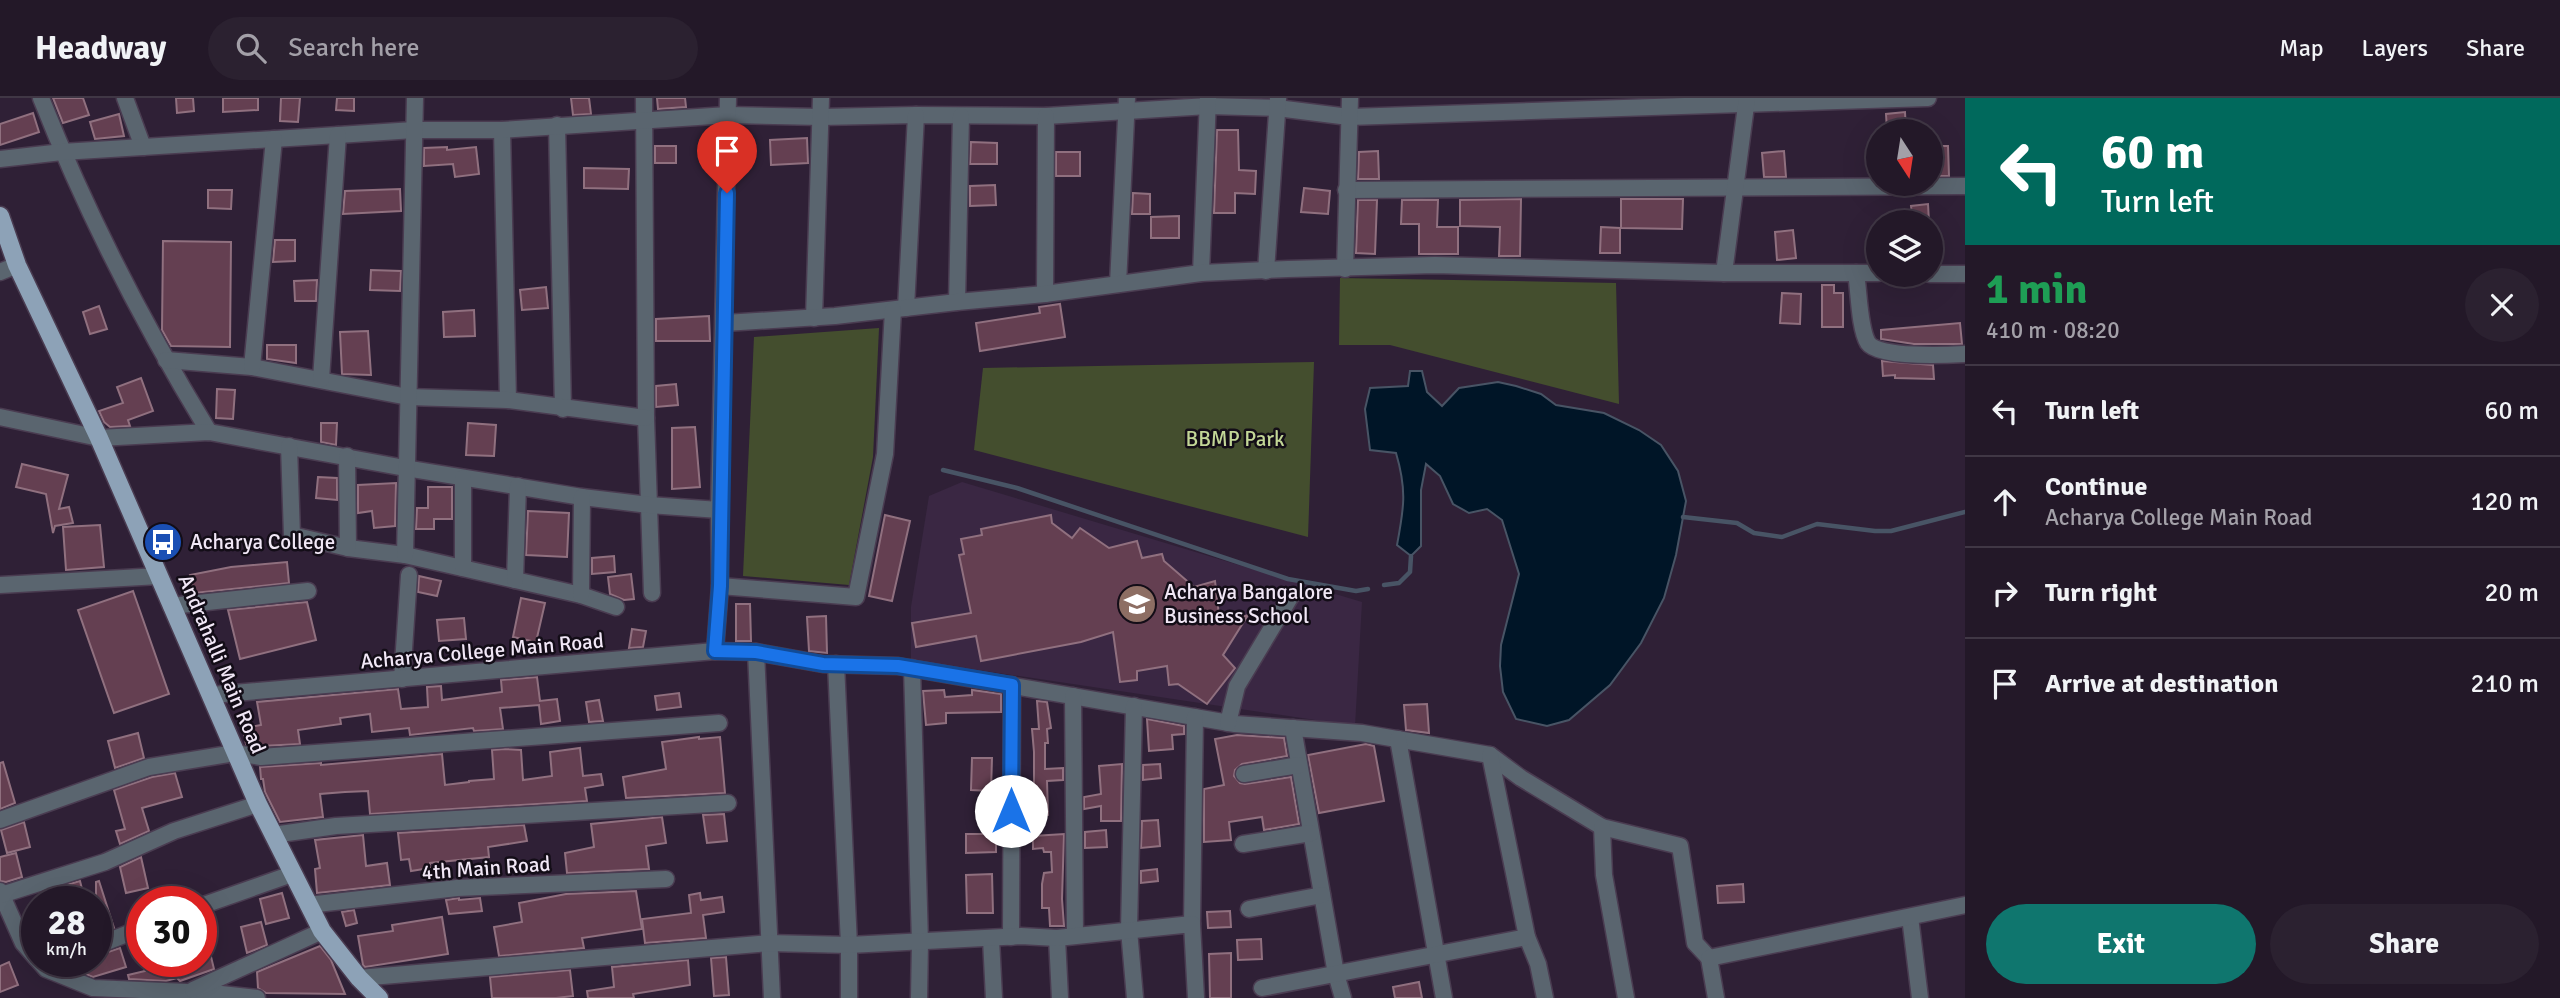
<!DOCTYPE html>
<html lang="en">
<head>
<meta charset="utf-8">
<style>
	:root { --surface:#231828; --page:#2b2130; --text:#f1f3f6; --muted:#a3a0a8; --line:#403745; --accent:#0f766e }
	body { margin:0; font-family:Signika,sans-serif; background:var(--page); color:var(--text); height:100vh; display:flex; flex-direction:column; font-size:26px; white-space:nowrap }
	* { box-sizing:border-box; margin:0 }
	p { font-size:23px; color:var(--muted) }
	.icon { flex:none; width:38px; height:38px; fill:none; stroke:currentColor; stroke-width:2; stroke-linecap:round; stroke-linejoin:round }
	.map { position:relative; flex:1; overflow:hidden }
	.sheet { display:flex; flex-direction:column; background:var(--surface); width:595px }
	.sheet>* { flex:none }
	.top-card { background:#00695c; color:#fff; overflow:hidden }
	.needle { width:46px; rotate:168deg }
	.fabs { position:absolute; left:1866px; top:21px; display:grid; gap:14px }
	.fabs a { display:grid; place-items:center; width:77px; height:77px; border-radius:50%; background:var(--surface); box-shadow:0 7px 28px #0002,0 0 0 2px var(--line); font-size:35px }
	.speed { position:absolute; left:21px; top:788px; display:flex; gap:14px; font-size:35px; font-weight:700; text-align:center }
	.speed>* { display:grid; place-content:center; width:91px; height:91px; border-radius:50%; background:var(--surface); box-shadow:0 7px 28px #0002,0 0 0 2px var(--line); line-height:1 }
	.speed small { font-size:18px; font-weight:400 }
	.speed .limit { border:10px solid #d22; background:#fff; color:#111 }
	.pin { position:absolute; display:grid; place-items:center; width:60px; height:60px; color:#fff; margin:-72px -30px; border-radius:50% 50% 50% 0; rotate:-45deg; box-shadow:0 0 7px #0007 }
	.pin .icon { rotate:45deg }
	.me { position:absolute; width:77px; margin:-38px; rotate:0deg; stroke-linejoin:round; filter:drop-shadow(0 0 5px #0008) }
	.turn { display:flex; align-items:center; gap:24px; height:147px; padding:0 21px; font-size:32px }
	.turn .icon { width:91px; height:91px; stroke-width:2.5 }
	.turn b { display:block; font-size:49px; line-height:60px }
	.round { display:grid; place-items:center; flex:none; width:74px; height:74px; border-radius:37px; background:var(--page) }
	.head { display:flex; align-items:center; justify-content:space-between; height:119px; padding:0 21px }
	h1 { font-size:42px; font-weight:700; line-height:52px; color:#1e9e55 }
	.button { display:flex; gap:14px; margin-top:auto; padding:14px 21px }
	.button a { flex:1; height:80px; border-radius:42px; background:var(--accent); color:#fff; font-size:28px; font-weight:700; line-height:80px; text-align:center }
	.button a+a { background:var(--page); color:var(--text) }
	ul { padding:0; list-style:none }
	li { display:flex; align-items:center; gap:21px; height:91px; padding:0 21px; border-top:2px solid var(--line) }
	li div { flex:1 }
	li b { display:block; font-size:26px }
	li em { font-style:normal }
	header { display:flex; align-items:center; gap:42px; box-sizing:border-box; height:98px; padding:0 35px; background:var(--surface); border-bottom:2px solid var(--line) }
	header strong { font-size:33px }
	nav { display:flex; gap:38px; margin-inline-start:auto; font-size:24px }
	.search { width:490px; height:63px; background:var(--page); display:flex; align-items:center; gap:18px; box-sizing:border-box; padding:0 24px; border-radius:38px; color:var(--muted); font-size:26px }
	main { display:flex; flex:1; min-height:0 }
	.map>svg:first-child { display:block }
	.built { fill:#3a2743 }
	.green { fill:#444e2e }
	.water { fill:#001527; stroke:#485465; stroke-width:2 }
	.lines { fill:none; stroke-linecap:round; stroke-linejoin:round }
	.stream { stroke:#485465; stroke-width:4.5 }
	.building { fill:#643f51; stroke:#90707f; stroke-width:2 }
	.minor-casing { stroke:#4a3c51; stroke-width:19 }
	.major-casing { stroke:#4a3c51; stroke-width:21 }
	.minor { stroke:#5a656f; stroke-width:16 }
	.major { stroke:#8da2b7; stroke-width:18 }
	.route-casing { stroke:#114b97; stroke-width:18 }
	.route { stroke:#1a73e8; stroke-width:12 }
	.labels { text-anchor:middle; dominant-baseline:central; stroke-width:5; stroke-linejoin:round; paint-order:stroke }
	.park-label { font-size:21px; fill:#c3d797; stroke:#130d17 }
	.poi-label { font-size:21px; fill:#f1e7f6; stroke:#130d17; text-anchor:start }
	.street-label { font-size:21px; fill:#f1e7f6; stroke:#130d17 }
</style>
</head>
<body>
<header>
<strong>Headway</strong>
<div class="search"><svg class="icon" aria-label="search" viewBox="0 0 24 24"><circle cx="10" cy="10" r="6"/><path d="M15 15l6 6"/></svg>Search here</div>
<nav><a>Map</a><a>Layers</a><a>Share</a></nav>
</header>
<main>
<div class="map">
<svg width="1965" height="900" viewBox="0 0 1965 900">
	<rect width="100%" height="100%" fill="#2f2036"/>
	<path class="built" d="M962 384 1362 504 1355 628 911 562V509L929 398Z"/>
	<g class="green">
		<path d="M1340 180 1616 185 1619 306 1390 247H1339Z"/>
		<path d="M879 230 873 359 849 487 743 478 754 239Z"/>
		<path d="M1314 264 1308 439 974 352 983 270Z"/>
	</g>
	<path class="water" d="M1410 273H1422L1427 294 1442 308 1459 290 1498 284 1516 288 1541 296 1556 307 1604 315 1639 332 1661 347 1678 373 1686 403 1676 457 1664 500 1641 545 1610 587 1569 622 1547 628 1516 621 1503 594 1500 568 1501 547 1519 476 1502 422 1487 411 1469 415 1453 406 1440 378 1426 366 1421 392V448L1411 458 1397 447C1404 410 1407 392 1396 355L1370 352 1365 311 1370 290 1408 288Z"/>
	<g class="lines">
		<g class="stream">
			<path d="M943 372 1017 390 1288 481 1356 493 1368 491"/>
			<path d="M1683 419 1737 425 1754 435 1782 439 1817 426 1875 433H1891L1965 414"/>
			<path d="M1384 487 1399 485 1410 474 1411 458"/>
		</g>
	</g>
	<g class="building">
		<path d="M53 0H83L89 17 63 25Z"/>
		<path d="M176 0H193L194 13 177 15Z"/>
		<path d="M223 0H258V12L223 14Z"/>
		<path d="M281 0H300L298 24 280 23Z"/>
		<path d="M337 0H354V13L336 12Z"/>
		<path d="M571 0H589L591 16 573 17Z"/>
		<path d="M657 0H685L686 9 658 11Z"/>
		<path d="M1905 14 1906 33H1887L1886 16Z"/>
		<path d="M33 15 39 34 0 47V26Z"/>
		<path d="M119 16 124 38 95 41 90 24Z"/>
		<path d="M1217 32H1238L1239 72 1256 73 1255 96 1235 95V115H1214Z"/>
		<path d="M807 40 808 65 771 67 770 42Z"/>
		<path d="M971 44 997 45V66H970Z"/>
		<rect x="655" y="48" width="21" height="17"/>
		<path d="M1930 48H1948L1949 78H1930Z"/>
		<path d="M447 49V52L476 49 479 76 455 79 453 66 424 68V50Z"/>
		<path d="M1378 53 1379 81H1358L1359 54Z"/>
		<path d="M1784 53 1786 79H1764L1762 55Z"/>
		<rect x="1056" y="54" width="24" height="24"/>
		<path d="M584 70 629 71 628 91 584 90Z"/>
		<path d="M995 87 996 107 970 108V88Z"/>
		<path d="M1304 90 1330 93 1328 116 1301 114Z"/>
		<path d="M400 91 401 113 343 116 345 93Z"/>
		<path d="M208 92H232L231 111 208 110Z"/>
		<path d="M1133 95 1150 96V116H1132Z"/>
		<path d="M1521 101 1520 158H1499L1500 129 1460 128V102Z"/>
		<path d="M1621 101H1683L1682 131 1621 130Z"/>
		<path d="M1358 102H1377L1375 156 1356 155Z"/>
		<path d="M1402 102H1438L1437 129H1458V156H1419V126H1401Z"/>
		<path d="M1928 106 1929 124H1913L1911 108Z"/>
		<path d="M1179 118V140H1151V119Z"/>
		<path d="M1601 129 1620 130V155H1600Z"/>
		<path d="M1793 132 1796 160 1777 162 1775 134Z"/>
		<path d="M275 142H295V163L273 164Z"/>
		<path d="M163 143 231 144 230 249 171 248 162 232Z"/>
		<path d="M371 172 401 173 400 193 370 192Z"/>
		<path d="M317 182 316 203H295L294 183Z"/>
		<path d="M1822 187H1834V195H1843V229H1822Z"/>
		<path d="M546 189 548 210 522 212 520 192Z"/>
		<path d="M1782 195 1801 196 1800 226 1780 225Z"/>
		<path d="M1060 206 1065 239 980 253 976 225 1040 215 1039 209Z"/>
		<path d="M99 208 107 231 90 236 83 214Z"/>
		<path d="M474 212 475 238 444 239 443 214Z"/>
		<path d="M709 218 710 243H656V221Z"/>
		<path d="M1960 225 1962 246H1914L1881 241V232Z"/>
		<path d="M368 233 371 277 342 276 340 234Z"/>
		<path d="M267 247H296V265L267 261Z"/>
		<path d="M1882 263 1933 267 1934 281 1895 280V277L1883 278Z"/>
		<path d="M141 280 153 313 128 322 130 328 110 329 104 324 99 313 123 305 117 289Z"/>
		<path d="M676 286 678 307 656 309V288Z"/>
		<path d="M217 291 235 292 233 321 216 320Z"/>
		<path d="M321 325H337L336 347 321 344Z"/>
		<path d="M468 325 496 327 494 358 466 357Z"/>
		<path d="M695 329 700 389 672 391V330Z"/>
		<path d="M22 366 68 377 59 411 69 409 73 425 55 428 53 435 46 396 16 389Z"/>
		<path d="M318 379 337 380V402L316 400Z"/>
		<path d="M396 385 395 428 374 430 372 413 358 415V387Z"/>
		<path d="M428 389H452V421H434V431H416L417 410H428Z"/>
		<path d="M528 413 569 415 567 459 526 457Z"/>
		<path d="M885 417 910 423 892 503 869 498Z"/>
		<path d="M1051 417 1052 425 1072 440 1080 430 1109 450 1137 443 1142 460 1162 456 1164 463 1194 489 1215 483 1220 526 1248 517 1223 557 1235 570 1207 606 1178 586 1169 587 1167 568 1137 573V582L1120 584 1113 534 1081 544 981 563 976 538 916 549 912 525 971 515 959 457 964 456 961 441 982 437 981 431Z"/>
		<path d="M100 427 104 469 66 472 63 429Z"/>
		<path d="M614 458 615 474 592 476V460Z"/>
		<path d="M287 464 289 485 194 495 190 477 231 469Z"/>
		<path d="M631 476 634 501 624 502 610 496 608 479Z"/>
		<path d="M419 478 441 483 437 498 418 494Z"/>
		<path d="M133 493 169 596 114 615 78 512Z"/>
		<path d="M521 500 545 505 536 544 513 539Z"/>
		<path d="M307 504 316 542 240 561 228 512Z"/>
		<path d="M736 506H750L751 543H736Z"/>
		<path d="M826 518 827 555 809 553 807 519Z"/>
		<path d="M464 520 466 541 439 543 437 522Z"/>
		<path d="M632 531 646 533 643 549 629 550Z"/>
		<path d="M537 579 540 603 557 601 560 623 541 626 539 607 500 610 503 631 474 633 473 630 410 637 409 630 372 634 370 616 340 620 341 626 298 632 300 646 261 648 246 646 243 630 261 627 257 604 398 591 401 611 428 609 427 589 441 588 442 602 502 594 501 582Z"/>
		<path d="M944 592 945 599 972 597V592L1001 596V614L946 615V625L926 627 923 593Z"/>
		<path d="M679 595 681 609 657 612 655 598Z"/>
		<path d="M599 602 603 623 589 624 586 604Z"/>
		<path d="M1037 603 1047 604 1051 630 1047 631 1048 645H1045V671L1063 670V682L1047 683 1048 717 1032 720 1031 692H1034V654L1032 631H1039Z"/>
		<path d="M1427 606 1429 635 1406 632 1404 607Z"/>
		<path d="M1147 621 1184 628V636L1172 637 1173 651 1149 653Z"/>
		<path d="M138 635 144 660 115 670 108 643Z"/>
		<path d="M1237 637 1284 640 1287 658 1242 666 1235 672 1234 678 1240 685 1245 686 1291 679 1299 726 1264 732 1262 719 1229 724 1231 742 1204 744V691L1224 687 1215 641Z"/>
		<path d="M699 639V641L720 639 725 695 626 700 623 679 666 671 662 644Z"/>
		<path d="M1366 646 1374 648 1384 703 1319 715 1308 657Z"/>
		<path d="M580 650 583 678 601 676 603 687 585 690 587 703 370 716 368 693 345 694 320 696 323 719 280 724 265 694 263 681H261L260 669 321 665V667L442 656 445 687 469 684V683L494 681 492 652 505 651 521 652 523 682 552 678 550 654Z"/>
		<path d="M972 660H992L991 693 971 692Z"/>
		<path d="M3 664 15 705 0 711V665Z"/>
		<path d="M1122 666 1121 723H1101V708L1084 711V699L1101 696 1099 668Z"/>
		<path d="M1160 666 1161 680 1143 682V667Z"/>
		<path d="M175 675 182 699 142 710 149 733 120 746 116 733 125 731 114 692 152 679Z"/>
		<path d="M724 716 727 743 707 745 703 717Z"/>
		<path d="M662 719 666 745 646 748 649 771 567 775 565 755 594 749 591 726Z"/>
		<path d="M1158 722 1160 748 1141 750 1142 723Z"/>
		<path d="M24 724 30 749 7 755 1 732Z"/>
		<path d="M524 727 527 743 488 749 489 759 430 765V770L411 773 409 761 401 762 398 735Z"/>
		<path d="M1106 732 1107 749 1085 750V734Z"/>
		<path d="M966 736H996V754L966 755Z"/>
		<path d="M1064 736 1062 801 1064 828H1050L1049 810H1042V786L1044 775 1052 774 1051 754H1044L1043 750 1033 751V738Z"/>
		<path d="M363 737 366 768 387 765 390 787 317 795 315 771 320 770 315 742Z"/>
		<path d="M16 755 22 779 6 784 0 783V759Z"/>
		<path d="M141 759 148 790 126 795 120 769Z"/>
		<path d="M1157 771 1158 783 1141 785V773Z"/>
		<path d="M992 776 993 815H967L966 777Z"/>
		<path d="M80 783 85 803H66L63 788Z"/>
		<path d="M99 783 114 830 96 837V784Z"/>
		<path d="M1743 786 1744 804 1718 805 1717 788Z"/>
		<path d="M636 793 642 831 582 840 584 850 499 858 494 829 522 824 519 805 566 796Z"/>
		<path d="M282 795 289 820 266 826 260 801Z"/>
		<path d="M700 795 701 802 722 799 724 814 703 817 706 840 645 845 642 821 691 815 689 797Z"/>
		<path d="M459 800V802L480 800 482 813 449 816 446 802Z"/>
		<path d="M354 812 357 825 346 828 342 814Z"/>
		<path d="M1230 813 1231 829 1208 830 1207 814Z"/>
		<path d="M442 819 448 856 365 869 363 867 358 838 393 833 392 827Z"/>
		<path d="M261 824 267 847 247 855 241 829Z"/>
		<path d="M201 838H206L214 871 180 883 177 880 166 883 129 881 128 877 145 873 144 869 168 863H201Z"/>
		<path d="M1261 841 1262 861 1238 862 1237 842Z"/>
		<path d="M320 848 331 862 345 896 266 895 258 890 257 874Z"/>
		<path d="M120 850 126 869 93 879 78 873 75 863H96V858Z"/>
		<path d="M1231 855V900H1210L1209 856Z"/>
		<path d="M726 859 729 897 714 898 711 860Z"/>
		<path d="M688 862 690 887 633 896 634 900H588L587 893 614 889 612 869Z"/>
		<path d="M9 864 18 887 0 894V868Z"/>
		<path d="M570 872 573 898 556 900H492L490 879Z"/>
		<path d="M1419 884 1422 900H1395L1393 889Z"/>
	</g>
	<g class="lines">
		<defs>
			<g id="minor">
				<path d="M41 0C86 114 145 229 209 334"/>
				<path d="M125 0 143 49"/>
				<path d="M644 0 646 320 652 495"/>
				<path d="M557 27 563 311"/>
				<path d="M502 32 508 302"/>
				<path d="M0 61 62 54 338 37 414 32H502L728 17 821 19 916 17 1046 18 1208 8 1277 10 1349 19 1928 0"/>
				<path d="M1346 92 1965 88"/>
				<path d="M1345 171 1350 0"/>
				<path d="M1266 173 1278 1"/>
				<path d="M0 174 17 167"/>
				<path d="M1201 175 1208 0"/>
				<path d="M1724 175 1747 0"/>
				<path d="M1856 175C1859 193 1859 230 1868 245 1878 260 1947 257 1965 256"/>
				<path d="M1930 176H1965"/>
				<path d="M1118 186 1127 0"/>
				<path d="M1045 196 1046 18"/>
				<path d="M957 204 961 18"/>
				<path d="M906 210 916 17"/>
				<path d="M814 220 821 0"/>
				<path d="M725 225 835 218 957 204 1045 196 1201 175 1288 171 1435 167 1724 175H1878"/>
				<path d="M166 262 252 269 408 299 508 302 646 320"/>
				<path d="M252 269 274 41"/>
				<path d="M321 281 338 37"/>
				<path d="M0 319 99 340 209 334 405 370 582 399 649 407 719 412 728 0"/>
				<path d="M289 348 292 437 348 450 405 457 581 497 616 509"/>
				<path d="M347 358 348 450"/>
				<path d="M405 457 415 0"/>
				<path d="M463 470V380"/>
				<path d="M515 482 518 388"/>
				<path d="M0 487 159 478"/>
				<path d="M720 488 856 499 885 356 893 212"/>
				<path d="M581 497 582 399"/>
				<path d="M171 508 308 493"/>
				<path d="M715 553 720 488 719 412"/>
				<path d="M756 554 772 900"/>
				<path d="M836 566 849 847V900"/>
				<path d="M912 570 920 844 919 900"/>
				<path d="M402 581 409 477"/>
				<path d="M212 597 715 553 756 554 823 566 898 568 1235 626 1362 635 1490 657 1521 680 1602 729 1680 748 1695 845 1709 860"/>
				<path d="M1073 598 1075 837"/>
				<path d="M1134 608 1129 832 1135 900"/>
				<path d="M1228 625 1237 588 1291 498"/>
				<path d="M1293 630 1336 876 1343 900"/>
				<path d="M1398 641 1444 900"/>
				<path d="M1244 676 1299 667"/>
				<path d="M0 722 149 669 235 655 261 659 719 625"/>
				<path d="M1602 729 1604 777 1626 900"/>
				<path d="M273 737 336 728 728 705"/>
				<path d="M1243 746 1311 735"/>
				<path d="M0 793 23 845 37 861"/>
				<path d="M1 797 105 764 174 733 258 706"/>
				<path d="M308 807 457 790 666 781"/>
				<path d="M201 808 292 776"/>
				<path d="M1249 811 1322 797"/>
				<path d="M1910 819 1920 900"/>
				<path d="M1192 826 1195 619"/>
				<path d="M1011 839 1012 587"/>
				<path d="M1527 839 1538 866 1545 900"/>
				<path d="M1057 840 1060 900"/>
				<path d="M991 841 994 900"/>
				<path d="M96 848 142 830"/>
				<path d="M39 863 46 871 93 890 212 895 257 900"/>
				<path d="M359 880 769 845 849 847 1021 838 1057 840 1192 826 1196 900"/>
				<path d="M1262 890 1527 839 1490 657"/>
				<path d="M193 892 322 833"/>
				<path d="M1716 900 1709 860 1965 807"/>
			</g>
			<path id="major" d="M0 118 17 167 99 340 258 706 322 833 359 880 379 900"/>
		</defs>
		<use href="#minor" class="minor-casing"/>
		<use href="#major" class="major-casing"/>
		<use href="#minor" class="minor"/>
		<use href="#major" class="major"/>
	</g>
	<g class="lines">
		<defs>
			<path id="route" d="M727 95 720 488 715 553 756 554 823 566 898 568 1012 587 1011 713"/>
		</defs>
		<use href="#route" class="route-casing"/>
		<use href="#route" class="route"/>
	</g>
	<defs>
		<symbol id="bus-disc" viewBox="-11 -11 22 22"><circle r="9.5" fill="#1a4fb4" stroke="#130d17"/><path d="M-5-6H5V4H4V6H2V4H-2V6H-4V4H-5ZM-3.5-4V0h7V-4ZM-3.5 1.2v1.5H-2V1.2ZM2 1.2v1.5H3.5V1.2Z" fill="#fff"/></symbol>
		<symbol id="university-disc" viewBox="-11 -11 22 22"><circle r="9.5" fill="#8d6e63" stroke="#130d17"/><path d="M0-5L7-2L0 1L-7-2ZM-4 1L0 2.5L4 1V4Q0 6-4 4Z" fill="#fff"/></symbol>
	</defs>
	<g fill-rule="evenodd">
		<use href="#bus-disc" x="141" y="422" width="44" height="44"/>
		<use href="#university-disc" x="1115" y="484" width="44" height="44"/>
	</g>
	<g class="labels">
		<g class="park-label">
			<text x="1235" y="341">BBMP Park</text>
		</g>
		<g class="poi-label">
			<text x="190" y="444">Acharya College</text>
			<text x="1164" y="494">Acharya Bangalore<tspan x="1164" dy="24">Business School</tspan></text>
		</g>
		<g class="street-label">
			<text transform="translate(482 553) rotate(-5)">Acharya College Main Road</text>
			<text transform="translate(222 566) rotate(67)">Andrahalli Main Road</text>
			<text transform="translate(486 770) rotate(-4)">4th Main Road</text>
		</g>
	</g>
</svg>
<div class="fabs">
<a><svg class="needle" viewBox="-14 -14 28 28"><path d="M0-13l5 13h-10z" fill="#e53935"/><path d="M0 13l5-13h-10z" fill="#a3a0a8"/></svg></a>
<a><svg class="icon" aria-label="layers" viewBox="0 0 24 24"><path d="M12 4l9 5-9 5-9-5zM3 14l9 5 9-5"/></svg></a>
</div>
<div class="speed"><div>28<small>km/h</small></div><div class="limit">30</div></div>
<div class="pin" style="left:727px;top:95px;background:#d93025"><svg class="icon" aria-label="arrive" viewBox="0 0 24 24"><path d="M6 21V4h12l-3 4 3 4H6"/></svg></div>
<svg class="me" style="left:1011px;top:713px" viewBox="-20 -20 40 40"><circle r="19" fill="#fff"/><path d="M0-13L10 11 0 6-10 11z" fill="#1a73e8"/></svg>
</div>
<section class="sheet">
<div class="top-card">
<div class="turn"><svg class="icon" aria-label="left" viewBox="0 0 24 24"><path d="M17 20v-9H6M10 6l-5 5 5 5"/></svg><div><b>60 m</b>Turn left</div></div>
</div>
<div class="head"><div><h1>1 min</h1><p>410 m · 08:20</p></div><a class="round"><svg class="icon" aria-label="close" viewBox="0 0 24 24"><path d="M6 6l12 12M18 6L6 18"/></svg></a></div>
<ul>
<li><svg class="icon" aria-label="left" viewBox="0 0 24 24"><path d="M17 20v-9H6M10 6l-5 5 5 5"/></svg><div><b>Turn left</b></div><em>60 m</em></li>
<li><svg class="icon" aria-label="ahead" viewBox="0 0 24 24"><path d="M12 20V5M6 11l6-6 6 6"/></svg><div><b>Continue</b><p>Acharya College Main Road</p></div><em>120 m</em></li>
<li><svg class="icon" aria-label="right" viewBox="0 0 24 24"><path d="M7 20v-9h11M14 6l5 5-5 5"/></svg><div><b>Turn right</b></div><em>20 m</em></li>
<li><svg class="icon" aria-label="arrive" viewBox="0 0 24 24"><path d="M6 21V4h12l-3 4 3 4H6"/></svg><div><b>Arrive at destination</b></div><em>210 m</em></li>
</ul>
<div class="button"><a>Exit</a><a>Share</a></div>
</section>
</main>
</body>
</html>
